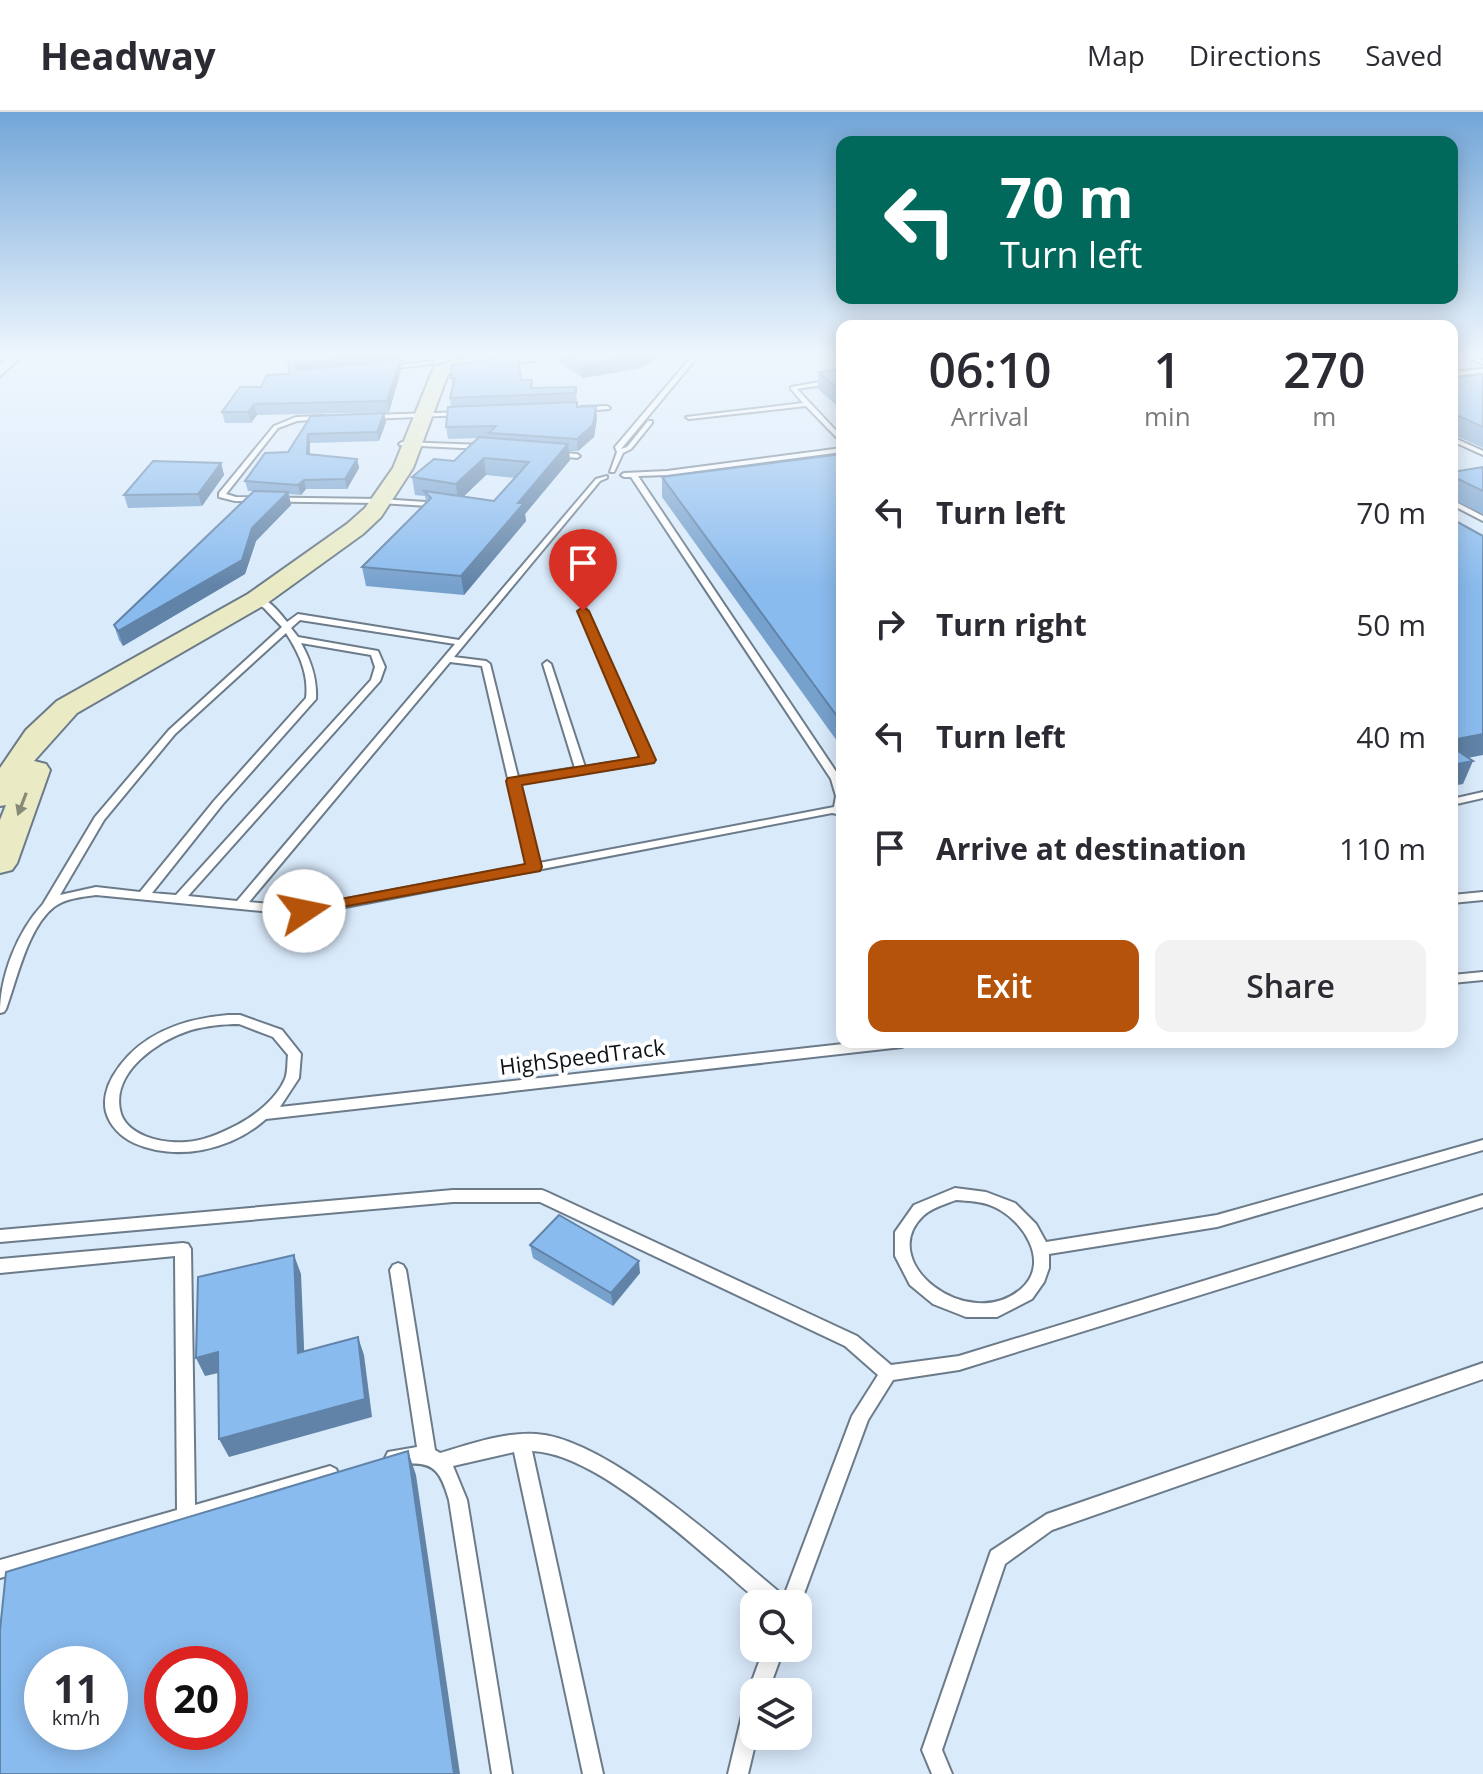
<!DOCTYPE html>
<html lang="en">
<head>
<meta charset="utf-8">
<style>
	:root { --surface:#fff; --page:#f2f2f3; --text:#2b2b33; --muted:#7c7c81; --line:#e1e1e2; --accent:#b45309 }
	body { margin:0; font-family:"Open Sans",sans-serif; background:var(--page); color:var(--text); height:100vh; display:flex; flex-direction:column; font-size:30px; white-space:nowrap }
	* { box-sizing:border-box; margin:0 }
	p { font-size:26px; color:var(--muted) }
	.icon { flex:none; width:44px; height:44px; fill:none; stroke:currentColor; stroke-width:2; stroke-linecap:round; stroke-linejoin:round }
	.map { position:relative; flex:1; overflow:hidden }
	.details { position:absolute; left:836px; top:208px; width:622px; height:728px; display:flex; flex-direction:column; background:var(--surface); border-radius:16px; box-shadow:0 4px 20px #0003 }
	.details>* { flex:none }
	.guide { position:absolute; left:836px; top:24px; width:622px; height:168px; border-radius:16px; box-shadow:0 4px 20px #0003; background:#00695c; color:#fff; overflow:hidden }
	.fabs { position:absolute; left:740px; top:1478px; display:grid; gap:16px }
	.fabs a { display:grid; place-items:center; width:72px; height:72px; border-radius:16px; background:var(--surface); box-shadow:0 4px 20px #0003; font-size:40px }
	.speed { position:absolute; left:24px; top:1534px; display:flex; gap:16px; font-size:40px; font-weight:700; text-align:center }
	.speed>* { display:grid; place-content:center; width:104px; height:104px; border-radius:50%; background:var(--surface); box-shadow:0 4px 20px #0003; line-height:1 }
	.speed small { font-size:20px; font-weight:400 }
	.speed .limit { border:12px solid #d22; background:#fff; color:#111 }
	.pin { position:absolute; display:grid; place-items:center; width:68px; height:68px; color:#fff; margin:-82px -34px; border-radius:50% 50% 50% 0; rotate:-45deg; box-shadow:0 0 8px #0007 }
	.pin .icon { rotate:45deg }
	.me { position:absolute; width:88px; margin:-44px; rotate:79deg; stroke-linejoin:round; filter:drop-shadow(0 0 6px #0008) }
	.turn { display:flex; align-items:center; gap:28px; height:168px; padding:0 32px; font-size:36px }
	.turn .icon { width:104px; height:104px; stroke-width:2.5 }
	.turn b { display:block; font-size:56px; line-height:68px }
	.eta { display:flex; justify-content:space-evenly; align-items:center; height:136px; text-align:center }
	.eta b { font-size:48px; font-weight:600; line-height:56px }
	.button { display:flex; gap:16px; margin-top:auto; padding:16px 32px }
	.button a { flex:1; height:92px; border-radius:16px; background:var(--accent); color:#fff; font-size:32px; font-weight:600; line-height:92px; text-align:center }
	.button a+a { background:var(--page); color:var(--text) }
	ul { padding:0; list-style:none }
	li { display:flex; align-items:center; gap:24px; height:112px; padding:0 32px }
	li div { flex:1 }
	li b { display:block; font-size:30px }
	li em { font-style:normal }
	header { display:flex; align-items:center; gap:48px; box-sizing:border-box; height:112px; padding:0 40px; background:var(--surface); border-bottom:2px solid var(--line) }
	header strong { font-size:38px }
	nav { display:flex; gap:44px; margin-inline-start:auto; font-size:28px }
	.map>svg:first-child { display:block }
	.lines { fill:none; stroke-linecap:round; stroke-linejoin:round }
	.lane-casing { stroke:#6c7b8a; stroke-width:4 }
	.street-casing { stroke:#6c7b8a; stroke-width:4 }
	.secondary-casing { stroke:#6c7b8a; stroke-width:4 }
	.lane { fill:#fff; fill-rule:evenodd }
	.street { fill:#fff; fill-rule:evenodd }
	.secondary { fill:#eaebc4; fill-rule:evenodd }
	.wall { fill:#77a1cd; fill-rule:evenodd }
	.shaded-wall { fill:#6183a7 }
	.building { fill:#8abbee; stroke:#6183a7; stroke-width:2; fill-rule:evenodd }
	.oneway { fill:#878a77 }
	.route { fill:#b45309; stroke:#753606; stroke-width:2 }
	.labels { text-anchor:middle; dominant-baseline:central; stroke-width:8; stroke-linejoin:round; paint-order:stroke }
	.street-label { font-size:22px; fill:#0e1319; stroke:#fff }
</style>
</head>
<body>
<header>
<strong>Headway</strong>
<nav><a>Map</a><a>Directions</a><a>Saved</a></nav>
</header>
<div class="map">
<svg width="1483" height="1662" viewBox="0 0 1483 1662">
	<rect width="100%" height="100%" fill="#d9eafb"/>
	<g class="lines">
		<defs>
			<g id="lane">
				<path d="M693 243H699L621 337 627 335 648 309H652V311L631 337 623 341 614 360H610L617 340 615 335Z"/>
				<path d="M1462 243H1469L1483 248V252Z"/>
				<path d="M433 249 431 252 386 257 383 255Z"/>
				<path d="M1483 257V261L1452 264V260Z"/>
				<path d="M842 266V270L797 277 842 325V331L806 294 689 307 686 305 803 291 791 277V275Z"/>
				<path d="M607 294 610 296 609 297 582 299 579 297 582 295Z"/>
				<path d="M466 300 467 301 464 303 370 307 367 305 370 303Z"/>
				<path d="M324 304 326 305V307L297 309 278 316 226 382 236 385 380 387 441 391H444V395L380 391 235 389 219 385V381L274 314 296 305Z"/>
				<path d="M1452 325 1483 339V343L1452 329Z"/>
				<path d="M402 330 483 333 486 335 483 337 400 333 399 332Z"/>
				<path d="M842 336V340L667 363 638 364 841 667 842 703 832 701 304 803 96 783C82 785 66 786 54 795 28 815 17 867 6 897L4 900 0 901C0 864 17 820 43 792L95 705 169 618 282 515 264 496 254 489V485C268 485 279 500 287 510L298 502 459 528 596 367 607 364V366L600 369 454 545 486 549 490 552 518 665 575 656 543 552 547 549 551 552 585 655 642 646 579 499 586 497 653 648 648 651 519 671 539 751 834 695 836 684 831 667 631 365H624L621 363 624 361 667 359ZM300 508 455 532 237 789 188 784 380 569 385 555 378 539 298 525 291 516ZM286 521C299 541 309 562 306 586L214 689 140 780 96 775 60 783 104 708 175 622ZM301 531 371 543 375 555 371 568 176 783 152 781 222 693 316 587C317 566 311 549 301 531ZM450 550 482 554 528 753 304 795 249 790Z"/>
				<path d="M553 340 577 342 580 344 577 346 551 343V341Z"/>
				<path d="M1452 388 1483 404V409L1452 393Z"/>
				<path d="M1483 680V686L1452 693V687Z"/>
				<path d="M1483 780V788L1452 791V783Z"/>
				<path d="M1483 860V868L1452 871V863Z"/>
				<path d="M228 903H240L282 918 301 942 299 966 280 995 861 930H909L907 933 902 935 266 1007C231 1038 177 1050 134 1031 121 1025 110 1014 106 1000 103 988 107 974 113 964 138 922 182 907 228 903ZM239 912 273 925 288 943C287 950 288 960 285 967 277 986 256 1003 237 1013 221 1021 204 1029 186 1030 163 1032 125 1024 120 998 112 959 159 928 191 918 206 914 223 912 239 912Z"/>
				<path d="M1483 1028V1038L1217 1115 1049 1142V1156L1044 1170 1032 1187 997 1205H966L933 1192 910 1173 895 1144V1120L914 1093 955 1076 986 1080 1015 1091 1036 1112 1046 1130 1217 1103ZM956 1088C968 1089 981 1089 992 1094 1022 1106 1052 1150 1021 1177 968 1222 875 1150 923 1104 931 1096 946 1092 956 1088Z"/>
				<path d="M453 1078H542L547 1080 857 1224 891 1253 959 1244 1483 1083V1095L959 1258 893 1268 868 1308 798 1498V1492C788 1492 770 1495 762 1490 748 1482 735 1468 723 1458 677 1420 592 1341 532 1339L603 1662H583L514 1340 453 1354 467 1388 512 1662H492L449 1388C442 1364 436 1349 408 1352 400 1353 396 1355 388 1352L385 1346 388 1340 417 1335 390 1158 393 1153 398 1151 403 1153 406 1158 435 1338 440 1341C471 1332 504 1320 536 1322 607 1326 728 1438 784 1484L852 1304 878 1263 845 1234 540 1090H453L0 1130V1118Z"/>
				<path d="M183 1131 188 1132 191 1137 195 1393 330 1354 336 1357 339 1363 336 1369 0 1466V1448L177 1398 175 1144 0 1161V1147Z"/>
				<path d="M1483 1251V1267L1052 1418 1005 1452 942 1638 952 1662H932L922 1638 991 1439 1047 1402Z"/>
				<path d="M764 1536H784L768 1580H754V1624H757L748 1662H728L744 1595 747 1588 751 1586 748 1580Z"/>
			</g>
			<path id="street" d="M10 243H23L0 264V253Z"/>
			<path id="secondary" d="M498 243H545L537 248 448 262 413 356 381 405 363 422 266 492 77 601 34 649 46 652 50 658 17 751 12 758 0 761V708L6 693 0 694V656L26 618 57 589 248 482 347 412 365 396 393 356 434 255 456 248Z"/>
		</defs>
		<use href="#lane" class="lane-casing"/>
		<use href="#street" class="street-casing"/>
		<use href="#secondary" class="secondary-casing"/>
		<use href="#lane" class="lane"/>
		<use href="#street" class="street"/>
		<use href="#secondary" class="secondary"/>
	</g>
	<g class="wall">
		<path d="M548 243H663L640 256 583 266Z"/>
		<path d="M404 249 400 250 401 258 389 300 257 303 251 311H225L222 300 261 275 290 262Z"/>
		<path d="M842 257V298L818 277V260Z"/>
		<path d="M1483 262V336L1452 322V266Z"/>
		<path d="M451 266 521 268 532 276 576 275 577 295 597 306 594 325 578 339H569L570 348 525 402 526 409 464 483 366 474 362 455 426 391 425 384 415 383 412 365 454 349 478 326 448 327 446 315 451 295 450 286 452 277ZM486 363 515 366 494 389 463 385Z"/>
		<path d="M384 301 386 310 379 329 310 331V342L357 347 359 356 347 377H306L301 383 289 382 291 393 256 429 245 462 123 534 119 528 114 513 258 379H248L245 369 288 340 311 304Z"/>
		<path d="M842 342V636L662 385V365Z"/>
		<path d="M221 351 224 363 202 394 128 396 124 383Z"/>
		<path d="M1483 355V402L1452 387V360Z"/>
		<path d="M530 1133 640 1161 613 1194 533 1146Z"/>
	</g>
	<g class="shaded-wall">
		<path d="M369 243H406L404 249 400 250 401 258 389 300 387 289 299 261 294 254 296 251Z"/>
		<path d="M452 243H483L452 245Z"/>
		<path d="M639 243H663L640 256 583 266 582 252Z"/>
		<path d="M254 292 257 303 251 311 248 300Z"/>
		<path d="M596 294 597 306 594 325 578 339 577 327Z"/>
		<path d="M384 301 386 310 379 329 377 320Z"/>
		<path d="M308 322 310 331 309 351 307 342Z"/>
		<path d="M568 332 570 348 525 402 526 409 464 483 461 464 518 391Z"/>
		<path d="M484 346 486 363 458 390 456 372Z"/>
		<path d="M357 347 359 356 347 377 345 367Z"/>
		<path d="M221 351 224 363 202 394 198 382Z"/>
		<path d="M304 368 306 377 301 383 298 373Z"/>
		<path d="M288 380 291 393 256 429 245 462 123 534 118 519 252 416Z"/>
		<path d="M1483 622V643L1452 649V628Z"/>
		<path d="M1473 649 1463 672 1452 674V653Z"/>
		<path d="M294 1143 301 1162 305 1259 298 1241Z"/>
		<path d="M639 1149 640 1161 613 1194 611 1181Z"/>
		<path d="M358 1225 364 1243 372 1305 229 1345 219 1327Z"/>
		<path d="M218 1240 227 1259 205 1264 196 1246Z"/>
		<path d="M408 1339 416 1363 460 1662H454Z"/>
	</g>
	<g class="building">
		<path d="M287 243H369L296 251 294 254 300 258 400 248 387 289 254 292 248 300H222L240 275H261L267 263 290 262Z"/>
		<path d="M518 243 521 268H532L531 276 576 275V281L450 286 455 266H451L452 253Z"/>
		<path d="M567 243H639L582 252Z"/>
		<path d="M842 257V280L818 260Z"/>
		<path d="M1483 262V315L1452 301V266Z"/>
		<path d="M577 290V295L596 294 593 313 577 327 489 321 496 314 446 315 448 295Z"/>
		<path d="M384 301 377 320 308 322 307 342 357 347 345 367 304 368 298 373 245 369 265 341 288 340 311 304Z"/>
		<path d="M479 325 568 332 518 391H524L461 464 362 455 431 386 424 379 494 389 529 350 484 346 456 372 412 365 434 347 454 349Z"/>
		<path d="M842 342V611L662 365Z"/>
		<path d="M153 349 221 351 198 382 124 383Z"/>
		<path d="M1483 355V379L1452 364V360Z"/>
		<path d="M254 379 288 380 252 416 242 448 118 519 114 513Z"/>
		<path d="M1452 407 1483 424V622L1452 628Z"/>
		<path d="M1452 635 1473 649 1452 653Z"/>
		<path d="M559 1103 639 1149 611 1181 530 1133Z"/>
		<path d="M294 1143 298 1241 358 1225 365 1287 219 1327 218 1240 196 1246 198 1165Z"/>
		<path d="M408 1339 454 1662H0V1518L6 1460ZM42 1552H110V1620H42ZM162 1552H230V1620H162Z"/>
	</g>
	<defs><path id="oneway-solid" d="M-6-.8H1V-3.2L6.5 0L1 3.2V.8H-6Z" transform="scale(2)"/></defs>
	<use class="oneway" href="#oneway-solid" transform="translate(22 692) rotate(111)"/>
	<linearGradient id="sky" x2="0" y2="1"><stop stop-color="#72a6d8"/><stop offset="0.51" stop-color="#eef6fd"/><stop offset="1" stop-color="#eef6fd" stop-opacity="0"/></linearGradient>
	<rect width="1483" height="475" fill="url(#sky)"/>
	<path class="route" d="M583 495 589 499 656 648 654 651 522 673 542 755 540 759 298 803V795L304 794 525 752 506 669 508 666 639 645 577 499Z"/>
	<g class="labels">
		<g class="street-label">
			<text transform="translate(582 944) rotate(-7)">HighSpeedTrack</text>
		</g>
	</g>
</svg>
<div class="fabs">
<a><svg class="icon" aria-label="search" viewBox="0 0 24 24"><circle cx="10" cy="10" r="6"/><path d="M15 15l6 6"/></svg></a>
<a><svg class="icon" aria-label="layers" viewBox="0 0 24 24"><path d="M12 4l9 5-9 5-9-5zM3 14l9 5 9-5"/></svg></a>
</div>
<div class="speed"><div>11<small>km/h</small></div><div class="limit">20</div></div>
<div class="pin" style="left:583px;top:499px;background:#d93025"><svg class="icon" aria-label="arrive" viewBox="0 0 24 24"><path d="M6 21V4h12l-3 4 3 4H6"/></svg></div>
<svg class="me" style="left:304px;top:799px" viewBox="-20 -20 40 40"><circle r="19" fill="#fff"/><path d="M0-13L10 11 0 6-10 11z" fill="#b45309"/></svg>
<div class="guide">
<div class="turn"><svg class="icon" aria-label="left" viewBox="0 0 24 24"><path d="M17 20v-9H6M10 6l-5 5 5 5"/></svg><div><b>70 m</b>Turn left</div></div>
</div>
<section class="details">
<div class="eta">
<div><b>06:10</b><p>Arrival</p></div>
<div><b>1</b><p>min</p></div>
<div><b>270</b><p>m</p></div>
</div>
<ul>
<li><svg class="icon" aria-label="left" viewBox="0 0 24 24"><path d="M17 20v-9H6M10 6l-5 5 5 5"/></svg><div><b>Turn left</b></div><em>70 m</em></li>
<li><svg class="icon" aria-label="right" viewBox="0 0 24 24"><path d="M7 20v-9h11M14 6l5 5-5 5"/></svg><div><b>Turn right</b></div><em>50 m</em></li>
<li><svg class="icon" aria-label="left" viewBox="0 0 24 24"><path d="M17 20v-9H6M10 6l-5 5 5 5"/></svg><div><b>Turn left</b></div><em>40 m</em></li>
<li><svg class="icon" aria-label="arrive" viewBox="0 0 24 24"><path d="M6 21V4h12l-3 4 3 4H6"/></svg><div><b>Arrive at destination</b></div><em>110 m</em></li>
</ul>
<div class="button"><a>Exit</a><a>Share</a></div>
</section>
</div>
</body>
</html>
